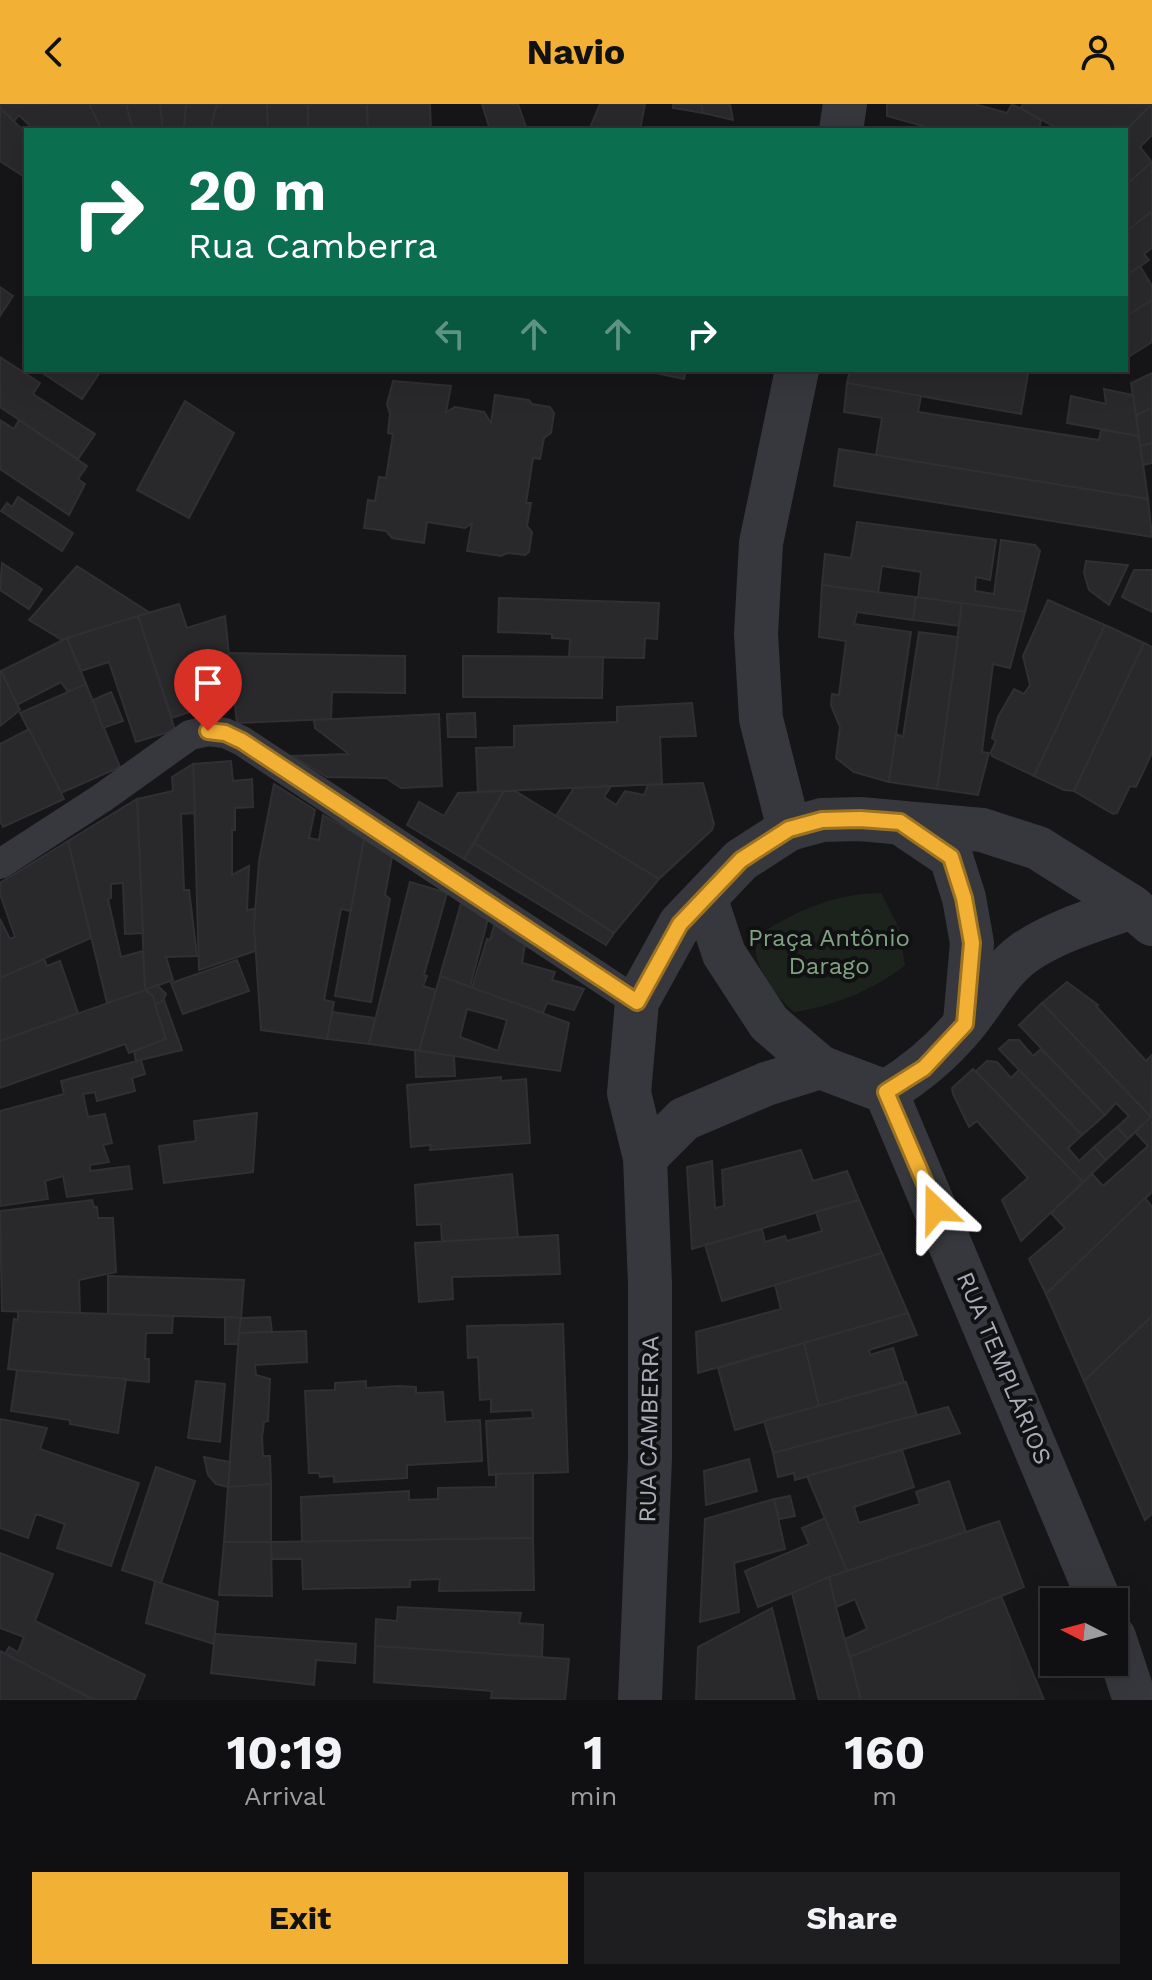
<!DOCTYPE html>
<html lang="en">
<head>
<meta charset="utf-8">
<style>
	:root { --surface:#101012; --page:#1e1e20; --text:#f1f3f6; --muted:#9c9d9f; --line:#303032; --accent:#f2b134 }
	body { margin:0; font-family:"Work Sans",sans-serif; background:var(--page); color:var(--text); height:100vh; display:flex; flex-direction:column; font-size:30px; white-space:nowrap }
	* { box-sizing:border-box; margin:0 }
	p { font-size:26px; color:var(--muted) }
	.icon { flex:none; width:44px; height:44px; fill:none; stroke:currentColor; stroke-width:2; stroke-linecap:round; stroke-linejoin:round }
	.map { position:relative; height:1596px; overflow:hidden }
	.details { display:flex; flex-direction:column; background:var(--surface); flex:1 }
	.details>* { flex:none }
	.top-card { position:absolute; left:24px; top:24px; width:1104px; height:244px; border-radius:0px; box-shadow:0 8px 32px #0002,0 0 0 2px var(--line); background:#0b6e4f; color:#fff; overflow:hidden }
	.needle { width:52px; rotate:276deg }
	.controls { position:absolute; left:1040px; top:1484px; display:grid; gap:16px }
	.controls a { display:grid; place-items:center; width:88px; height:88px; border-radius:0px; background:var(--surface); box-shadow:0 8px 32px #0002,0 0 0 2px var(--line); font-size:40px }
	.pin { position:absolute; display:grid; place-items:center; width:68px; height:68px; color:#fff; margin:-82px -34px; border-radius:50% 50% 50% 0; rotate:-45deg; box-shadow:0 0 8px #0007 }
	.pin .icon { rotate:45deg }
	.me { position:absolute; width:88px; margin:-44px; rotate:337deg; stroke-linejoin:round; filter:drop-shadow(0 0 6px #0008) }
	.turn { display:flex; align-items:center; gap:28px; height:168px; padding:0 32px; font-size:36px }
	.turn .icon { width:104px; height:104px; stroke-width:2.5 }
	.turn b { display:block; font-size:56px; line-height:68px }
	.lanes { display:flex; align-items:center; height:76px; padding:0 32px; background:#0003; justify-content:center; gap:40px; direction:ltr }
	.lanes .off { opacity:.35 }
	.eta { display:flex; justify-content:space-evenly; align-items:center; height:136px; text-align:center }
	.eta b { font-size:48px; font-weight:700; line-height:56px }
	.cta { display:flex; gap:16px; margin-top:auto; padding:16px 32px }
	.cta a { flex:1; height:92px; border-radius:0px; background:var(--accent); color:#111; font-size:32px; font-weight:700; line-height:92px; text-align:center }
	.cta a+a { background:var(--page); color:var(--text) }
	header { display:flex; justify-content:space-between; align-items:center; height:104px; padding:0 32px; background:var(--accent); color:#111; font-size:36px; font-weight:700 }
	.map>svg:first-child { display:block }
	.green { fill:#1c231d }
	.building { fill:#29292c; stroke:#303034; stroke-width:2; fill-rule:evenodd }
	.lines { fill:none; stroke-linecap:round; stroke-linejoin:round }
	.lane { stroke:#37383d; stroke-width:30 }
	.street { stroke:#37383d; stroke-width:44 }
	.route-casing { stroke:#9d7322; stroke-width:20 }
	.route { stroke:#f2b134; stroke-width:14 }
	.labels { text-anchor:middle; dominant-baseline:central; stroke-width:8; stroke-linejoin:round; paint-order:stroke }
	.park-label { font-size:24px; fill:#7fa381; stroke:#111113 }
	.street-label { font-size:24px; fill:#a8adb8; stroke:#111113 }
</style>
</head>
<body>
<header><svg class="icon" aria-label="back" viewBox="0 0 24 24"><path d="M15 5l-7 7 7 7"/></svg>Navio<svg class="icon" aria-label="person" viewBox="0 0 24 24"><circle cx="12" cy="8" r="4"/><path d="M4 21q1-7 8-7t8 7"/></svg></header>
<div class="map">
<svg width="1152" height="1596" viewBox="0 0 1152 1596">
	<rect width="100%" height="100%" fill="#161618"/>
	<path class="green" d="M881 789 899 824 905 861C876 885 831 903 794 908 775 892 749 858 757 832 795 807 835 789 881 789Z"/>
	<g class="building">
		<path d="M0 0H89L102 26H34L19 11 14 17 0 4Z"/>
		<path d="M89 0H126L133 26H102Z"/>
		<path d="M126 0H160L163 26H133Z"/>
		<path d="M160 0H186L184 26H163Z"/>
		<path d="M186 0H217L210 26H184Z"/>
		<path d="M217 0H267L268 26H210Z"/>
		<path d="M267 0H308V26H268Z"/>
		<path d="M308 0H367L368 26 308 24Z"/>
		<path d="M367 0H430L431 26H368Z"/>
		<path d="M482 0H518L527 26H490Z"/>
		<path d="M600 0H645L640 26H589Z"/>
		<path d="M673 0H701L703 9 673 4Z"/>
		<path d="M701 0H730L733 16 703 9Z"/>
		<path d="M887 0H974L1007 9 1012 0 1041 16 1039 26H937L887 12Z"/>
		<path d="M1023 0H1151L1126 26H1060L1021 4Z"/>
		<path d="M1152 0V31L1140 43 1152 58 1126 81V26Z"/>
		<path d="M0 4 26 29V74L0 57Z"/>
		<path d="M1152 58V107L1126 128V81Z"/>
		<path d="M1152 107V144L1144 150 1149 156 1126 172V128Z"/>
		<path d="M1140 162 1152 182V196L1126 212V172Z"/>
		<path d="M0 183 13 192 0 212Z"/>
		<path d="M1152 196V238L1128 253 1126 212Z"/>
		<path d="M0 253 40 279 33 290 95 330 78 355 0 303Z"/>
		<path d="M38 266H97L100 268 82 295Z"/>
		<path d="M642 266H686L684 275Z"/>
		<path d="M850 266H1010L1028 270 1021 310 847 279Z"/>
		<path d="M1152 269V304L1136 311 1131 279Z"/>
		<path d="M393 277 451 282 446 308 455 303 484 308 491 319 495 291 529 296 532 300 550 303 554 309 551 329 544 334 540 355 533 354 526 399H531L527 422 532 428 529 448 525 451 507 449 501 452 467 447 472 419 465 424 427 418 424 439 392 434 386 427 364 424 368 396 375 397 379 373 386 374 393 330 388 329 390 310 387 300Z"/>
		<path d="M847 279 921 292 918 308 1099 336 1101 326 1139 332 1148 395 876 351 882 314 844 308Z"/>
		<path d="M1104 285 1133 291 1139 332 1067 319 1071 292 1106 300Z"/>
		<path d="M185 297 234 329 189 414 137 386Z"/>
		<path d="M1152 304V339L1140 342 1136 311Z"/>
		<path d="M0 316 14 325 19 316 87 362 78 375 85 380 69 411 0 365Z"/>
		<path d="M1152 339V359L1143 361 1140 342Z"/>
		<path d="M839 345 1148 395 1152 433 834 382Z"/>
		<path d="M18 393 73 429 62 447 1 407 7 399 12 403Z"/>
		<path d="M857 418 996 436 990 476 976 473 975 487 994 490 1001 436 1035 441 1040 447 1025 508 918 494 921 468 882 462 878 489 822 481 825 450 851 454Z"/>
		<path d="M1086 457 1128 461 1109 501 1089 486 1084 469Z"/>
		<path d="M2 459 42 485 29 505 0 486Z"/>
		<path d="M77 462 150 509 62 536 29 516Z"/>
		<path d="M1134 466H1152V508L1122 493Z"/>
		<path d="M822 481 916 493 913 516 857 508 854 520 911 528 889 678 854 668 836 654 840 623 831 601 832 590 839 591 846 537 819 533Z"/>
		<path d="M916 493 962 499 959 522 913 516Z"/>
		<path d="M499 494 659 499 657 535 645 534 644 554 569 553 570 535 552 534V530L498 528Z"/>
		<path d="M1048 496 1105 521 1034 672 992 652 991 648 996 637 992 634 998 613 1014 585 1024 590 1030 581 1023 552Z"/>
		<path d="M962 499 1025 508 1010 564 993 560 982 648 989 649 978 691 937 685Z"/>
		<path d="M179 500 187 524 225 512 233 589 213 597V600L172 614 138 512Z"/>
		<path d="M138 512 175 626 136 638 109 558 81 567 67 534Z"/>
		<path d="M1105 521 1144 539 1074 687 1064 686 1034 672Z"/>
		<path d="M919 528 958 533 937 685 889 678 896 630 903 633Z"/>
		<path d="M67 534 86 580 68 588 61 578 17 601 1 567Z"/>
		<path d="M1144 539 1152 543V649L1136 683 1130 682 1117 709 1113 710 1074 687Z"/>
		<path d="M229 549 405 552V589L332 588 331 615 237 619Z"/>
		<path d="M463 552 603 553 602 594 463 593Z"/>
		<path d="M1 567 20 606 0 622V568Z"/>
		<path d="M86 580 120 663 61 689 20 609Z"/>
		<path d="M111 588 123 617 103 624 93 596Z"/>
		<path d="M692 599 696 632 660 633 662 680 478 688 476 644 514 643V622L617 618V603Z"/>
		<path d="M475 609 476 633H448L447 610Z"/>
		<path d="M439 610 442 682 401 684 386 674 327 673 293 652 349 650 315 624 314 616Z"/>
		<path d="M29 625 64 695 3 723 0 717V640Z"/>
		<path d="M231 657 233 677 252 675 253 703 235 704V726H232V771L249 762 247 806 255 805V847L199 866 193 660Z"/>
		<path d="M193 660 195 709 181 710 184 786H189L197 852 166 853 173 876 145 886 137 695 173 687 172 673Z"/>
		<path d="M703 679 714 720 712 726 659 775 556 712 574 684 611 682 604 693 616 701 625 687 644 691 648 681Z"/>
		<path d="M274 680 315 706 309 734 319 736 323 711 364 735 351 807 341 805 324 896 334 898 327 935 261 926 254 821 259 757Z"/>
		<path d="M504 687 464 755 407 721 419 698 444 712 458 689Z"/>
		<path d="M504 687H515L659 775 614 829 474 739Z"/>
		<path d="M137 695 143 829 125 830 123 779 111 780V794L108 795 121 853 143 847 145 886 107 899 68 737Z"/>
		<path d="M364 735 392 753 385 791 390 795 371 898 335 892Z"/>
		<path d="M68 737 91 834 0 874V815L10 835 15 833 0 790V779Z"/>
		<path d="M474 739 614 829 606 841 464 755Z"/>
		<path d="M410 778 447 789 424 871 427 872 423 882 436 886 419 947 369 940Z"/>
		<path d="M462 796 489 811 470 883 440 872Z"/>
		<path d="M496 815 526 834 522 859 555 868 552 876 584 885 574 906 547 899 543 909 472 884 487 835 490 836Z"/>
		<path d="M44 855 47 862 60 857 78 909 0 937V874Z"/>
		<path d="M237 856 249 887 183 910 171 879Z"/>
		<path d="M440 872 569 919 560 967 419 947ZM467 905 507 916 498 947 460 933Z"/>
		<path d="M1067 878 1098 901 1096 902 1146 957 1152 951 1151 1013 1042 899Z"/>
		<path d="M157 881 166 890 161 900 155 901 153 892 145 886Z"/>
		<path d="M145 886 153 892 166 935 129 949 125 940 0 984V937Z"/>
		<path d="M164 896 182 946 136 957 134 947 166 935 155 901Z"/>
		<path d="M1042 899 1151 1013 1128 1035 1117 1023 1129 1012 1116 999 1105 1011 1019 921Z"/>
		<path d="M332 908 375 914 369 940 327 935Z"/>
		<path d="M1009 936H1019L1033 952 1041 945 1105 1011 1082 1031 999 945Z"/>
		<path d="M415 946 454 952 455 972 416 973Z"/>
		<path d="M141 956 145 970 132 974 135 987 97 997 95 988 83 990 88 1013 105 1010 112 1039 103 1041 109 1058 90 1061V1067L129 1062 132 1085 67 1093 63 1072 45 1077 48 1095 0 1102V1007L64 990 61 977Z"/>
		<path d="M987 957 997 958 1011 974 1019 966 1082 1031 1068 1044 1079 1057 1094 1043 1106 1056 1083 1078 976 967Z"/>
		<path d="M973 965 1083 1078 1021 1137 1002 1096 1028 1074 977 1017 969 1023 953 990 952 984Z"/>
		<path d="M501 973V977L526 975 530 1039 430 1046 431 1041 411 1043 407 981Z"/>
		<path d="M257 1009 253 1068 164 1079 159 1042 196 1037 194 1017Z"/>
		<path d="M1152 1012V1088L1046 1190 1029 1155 1065 1124 1051 1109 1092 1070 1103 1082 1148 1042 1135 1028Z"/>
		<path d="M1117 1023 1128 1035 1106 1056 1094 1043Z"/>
		<path d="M801 1046 813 1077 847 1067 859 1096 692 1145 687 1063 712 1057 715 1104 724 1102 722 1066Z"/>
		<path d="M512 1070 518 1134 442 1137 441 1120 417 1121 415 1081Z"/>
		<path d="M1145 1094 1152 1103V1212L1084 1277 1046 1190Z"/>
		<path d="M92 1096 94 1103H97L98 1114H113L116 1168 79 1176 80 1210 2 1207 0 1107Z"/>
		<path d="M859 1096 882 1149 722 1197 705 1141 762 1125 765 1138 785 1132 787 1137 822 1127 816 1108Z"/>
		<path d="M558 1131 560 1170 452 1173 453 1195 419 1198 415 1139Z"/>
		<path d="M882 1149 908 1209 698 1269 696 1228 781 1205 775 1181Z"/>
		<path d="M108 1172 244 1176 241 1214 108 1210Z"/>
		<path d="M18 1207 173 1212 172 1229H146L145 1255H149V1278L8 1265 14 1215 18 1216Z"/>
		<path d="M908 1209 917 1231 869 1246 870 1251 893 1244 904 1278 819 1302 804 1239Z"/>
		<path d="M1152 1212V1410L1145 1416 1084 1277Z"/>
		<path d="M225 1213 241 1214 239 1240H225Z"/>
		<path d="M270 1213 272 1228 239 1229 241 1214Z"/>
		<path d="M563 1220 568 1368 489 1371 486 1317 533 1314 532 1306 491 1308V1295L480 1296 478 1253 468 1254 467 1222Z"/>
		<path d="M306 1227 307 1258 255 1261 256 1271 270 1275 268 1317 264 1318 262 1333 263 1352H270L271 1380 228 1383 239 1229Z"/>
		<path d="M804 1239 819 1302 735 1326 718 1264Z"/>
		<path d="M17 1266 126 1275 118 1329 70 1320V1316L11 1307Z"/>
		<path d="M196 1277 225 1280 220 1338 188 1334Z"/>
		<path d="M366 1277V1284L398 1282 416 1283V1289L443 1288 445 1318 480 1316 482 1357 407 1361V1374L334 1378V1372L320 1373 319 1369H309L305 1287 335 1286V1279Z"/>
		<path d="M906 1278 917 1311 773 1349 764 1317Z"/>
		<path d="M948 1303 960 1329 795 1376 794 1369 778 1373 773 1349Z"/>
		<path d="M0 1315 47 1324 40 1345 139 1379 111 1462 57 1444 65 1420 36 1410 28 1434 0 1424Z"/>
		<path d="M902 1346 914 1383 854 1403 859 1419 920 1400 916 1388 949 1377 966 1428 847 1467 807 1372Z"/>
		<path d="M204 1353 230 1358 228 1383 216 1380 208 1371Z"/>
		<path d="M749 1355 757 1387 706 1401 704 1367Z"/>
		<path d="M156 1363 195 1377 161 1479 122 1466Z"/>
		<path d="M533 1369V1434L302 1438 301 1393 409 1387V1396L438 1395V1384L496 1383V1370Z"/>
		<path d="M271 1380V1438H224L228 1383Z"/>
		<path d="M790 1392 795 1412 779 1415 774 1395Z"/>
		<path d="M774 1395 785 1445 734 1459 739 1508 700 1518 705 1415Z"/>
		<path d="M825 1414 847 1467 758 1503 745 1467 809 1440 802 1424Z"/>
		<path d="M999 1417 1024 1483 850 1553 845 1535 867 1525 855 1495 836 1503 829 1473Z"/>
		<path d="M533 1434 534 1486 439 1487 440 1475 410 1476V1483L303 1485 302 1455H272L271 1438Z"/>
		<path d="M224 1438H271L272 1492 219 1491Z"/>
		<path d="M0 1449 53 1470 35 1517 145 1571 135 1596H95L5 1550 9 1543 18 1548 24 1533 0 1524Z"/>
		<path d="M829 1473 836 1503 861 1596H819L792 1489Z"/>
		<path d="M155 1477 218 1498 214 1540 146 1519Z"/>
		<path d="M1001 1492 1044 1596H861L850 1553Z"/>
		<path d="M398 1503 521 1509 519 1519 543 1521 542 1553 375 1542 376 1515 397 1517Z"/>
		<path d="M772 1504 795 1596H696L698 1543Z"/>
		<path d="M215 1530 356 1540 355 1559 316 1556 314 1581 211 1569Z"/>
		<path d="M375 1542 569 1555 565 1596 491 1594 492 1587 374 1578Z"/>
		<path d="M0 1547 92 1595V1596H0Z"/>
	</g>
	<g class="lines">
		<path class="lane" d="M0 760 102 694 190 631 208 627 225 629 242 637 637 898"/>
		<g class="street">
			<path d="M841 26 845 0"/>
			<path d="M902 720 951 753 964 794 972 839 965 918"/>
			<path d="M789 725 761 615 756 530 761 439 797 266"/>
			<path d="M706 796 724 850 769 919 820 963"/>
			<path d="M886 988 1100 1498"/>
			<path d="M645 1054 684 1015 766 980 820 963 886 988C917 969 942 948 965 920 985 896 998 868 1024 849 1056 827 1095 816 1132 803"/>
			<path d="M1114 1533 1135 1596"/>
			<path d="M640 1596 650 1354V1180L645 1054 629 989 637 898 680 820 741 756 789 725 822 716 860 715 982 726 1038 744 1132 803 1152 820"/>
		</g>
	</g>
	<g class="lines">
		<defs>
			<path id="route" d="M208 627 225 629 242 637 637 898 680 820 741 756 789 725 822 716 860 715 900 718 951 753 964 794 972 839 965 920 924 964 886 988 936 1105"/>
		</defs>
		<use href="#route" class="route-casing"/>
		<use href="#route" class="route"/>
	</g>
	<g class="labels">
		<g class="park-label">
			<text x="829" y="834">Praça Antônio<tspan x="829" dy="28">Darago</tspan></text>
		</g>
		<g class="street-label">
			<text transform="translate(1004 1264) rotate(67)">RUA TEMPLÁRIOS</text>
			<text transform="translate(649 1325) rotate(-89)">RUA CAMBERRA</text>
		</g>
	</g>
</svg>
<div class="controls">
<a><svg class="needle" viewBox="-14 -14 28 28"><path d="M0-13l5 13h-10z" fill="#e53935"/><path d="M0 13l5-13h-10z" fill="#9c9d9f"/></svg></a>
</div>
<div class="pin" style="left:208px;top:627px;background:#d93025"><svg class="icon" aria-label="arrive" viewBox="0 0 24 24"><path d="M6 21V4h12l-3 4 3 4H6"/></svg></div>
<svg class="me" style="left:936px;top:1105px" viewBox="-20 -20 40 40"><path d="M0-17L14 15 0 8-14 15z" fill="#f2b134" stroke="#fff" stroke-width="4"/></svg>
<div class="top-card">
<div class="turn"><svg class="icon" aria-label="right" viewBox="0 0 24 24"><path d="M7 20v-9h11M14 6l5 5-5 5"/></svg><div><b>20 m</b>Rua Camberra</div></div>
<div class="lanes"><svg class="icon off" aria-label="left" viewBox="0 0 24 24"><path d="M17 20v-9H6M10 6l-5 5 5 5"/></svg><svg class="icon off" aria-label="ahead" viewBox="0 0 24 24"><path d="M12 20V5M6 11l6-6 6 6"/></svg><svg class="icon off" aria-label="ahead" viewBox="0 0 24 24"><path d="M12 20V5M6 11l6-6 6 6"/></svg><svg class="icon" aria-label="right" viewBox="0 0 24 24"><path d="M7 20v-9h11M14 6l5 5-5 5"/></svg></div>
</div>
</div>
<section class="details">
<div class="eta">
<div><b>10:19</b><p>Arrival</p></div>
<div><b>1</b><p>min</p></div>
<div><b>160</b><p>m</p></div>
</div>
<div class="cta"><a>Exit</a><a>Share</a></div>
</section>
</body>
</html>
